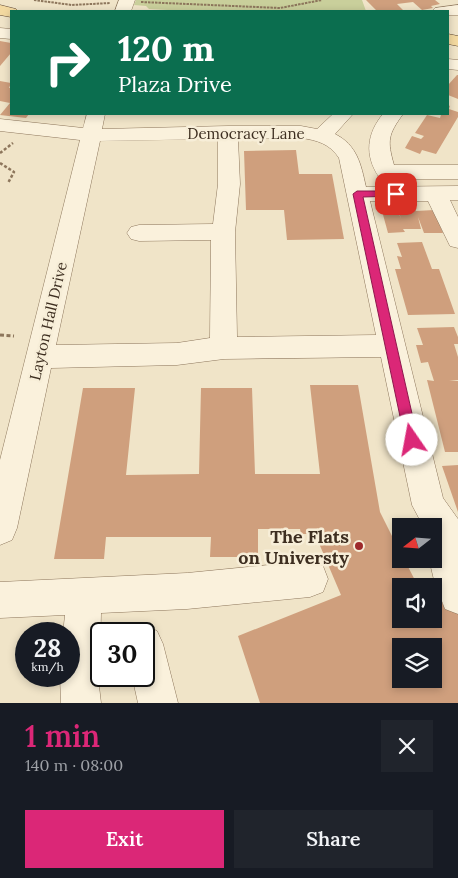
<!DOCTYPE html>
<html lang="en">
<head>
<meta charset="utf-8">
<style>
	:root { --surface:#171b24; --page:#20242c; --text:#f1f3f6; --muted:#9ea1a6; --accent:#db2777 }
	body { margin:0; font-family:Lora,serif; background:var(--page); color:var(--text); height:100vh; display:flex; flex-direction:column; font-size:19px; white-space:nowrap }
	* { box-sizing:border-box; margin:0 }
	p { font-size:16px; color:var(--muted) }
	.icon { flex:none; width:28px; height:28px; fill:none; stroke:currentColor; stroke-width:2; stroke-linecap:round; stroke-linejoin:round }
	.map { position:relative; height:703px; overflow:hidden }
	.drawer { display:flex; flex-direction:column; background:var(--surface); flex:1 }
	.drawer>* { flex:none }
	.top-card { position:absolute; left:10px; top:10px; width:439px; height:105px; border-radius:0px; box-shadow:0 2px 8px #0003; background:#0b6e4f; color:#fff; overflow:hidden }
	.needle { width:32px; rotate:253deg }
	.fabs { position:absolute; left:392px; top:518px; display:grid; gap:10px }
	.fabs a { display:grid; place-items:center; width:50px; height:50px; border-radius:0px; background:var(--surface); box-shadow:0 2px 8px #0003; font-size:25px }
	.speed { position:absolute; left:15px; top:622px; display:flex; gap:10px; font-size:25px; font-weight:700; text-align:center }
	.speed>* { display:grid; place-content:center; width:65px; height:65px; border-radius:50%; background:var(--surface); box-shadow:0 2px 8px #0003; line-height:1 }
	.speed small { font-size:12px; font-weight:400 }
	.speed .limit { border:2px solid #111; border-radius:8px; background:#fff; color:#111 }
	.pin { position:absolute; display:grid; place-items:center; width:42px; height:42px; color:#fff; margin:-21px; border-radius:10px; box-shadow:0 2px 8px #0006 }
	.me { position:absolute; width:55px; margin:-28px; rotate:348deg; stroke-linejoin:round; filter:drop-shadow(0 0 4px #0008) }
	.turn { display:flex; align-items:center; gap:18px; height:105px; padding:0 25px; font-size:22px }
	.turn .icon { width:65px; height:65px; stroke-width:2.5 }
	.turn b { display:block; font-size:35px; line-height:42px }
	.round { display:grid; place-items:center; flex:none; width:52px; height:52px; border-radius:0px; background:var(--page) }
	.head { display:flex; align-items:center; justify-content:space-between; height:85px; padding:0 25px }
	h1 { font-size:30px; font-weight:600; line-height:38px; color:var(--accent) }
	.action { display:flex; gap:10px; margin-top:auto; padding:10px 25px }
	.action a { flex:1; height:58px; border-radius:0px; background:var(--accent); color:#fff; font-size:20px; font-weight:600; line-height:58px; text-align:center }
	.action a+a { background:var(--page); color:var(--text) }
	.map>svg:first-child { display:block }
	.green { fill:#c9cf9b }
	.building { fill:#cf9f7d; fill-rule:evenodd }
	.lines { fill:none; stroke-linecap:round; stroke-linejoin:round }
	.minor-casing { stroke:#8d765c; stroke-width:1 }
	.major-casing { stroke:#5b4430; stroke-width:1 }
	.path-far2 { stroke:#8d765c; stroke-width:2; stroke-dasharray:2.5 1; stroke-linecap:butt }
	.path-far1 { stroke:#8d765c; stroke-width:2.5; stroke-dasharray:3 2; stroke-linecap:butt }
	.path { stroke:#8d765c; stroke-width:3; stroke-dasharray:4 2.5; stroke-linecap:butt }
	.minor { fill:#faf1dc; fill-rule:evenodd }
	.major { fill:#f3d9a0; fill-rule:evenodd }
	.route { fill:#db2777; stroke:#8e194d }
	.poi-dot { fill:#9e2a2b; stroke:#f7eed8; stroke-width:2 }
	.labels { text-anchor:middle; dominant-baseline:central; stroke-width:5; stroke-linejoin:round; paint-order:stroke }
	.street-label { font-size:15px; fill:#3d2e20; stroke:#f7eed8 }
	.near-poi-label { font-size:18px; font-weight:bold; fill:#3d2e20; stroke:#f7eed8; text-anchor:end }
</style>
</head>
<body>
<div class="map">
<svg width="458" height="703" viewBox="0 0 458 703">
	<rect width="100%" height="100%" fill="#f0e4c8"/>
	<path class="green" d="M136 0H362L366 11H187L149 9 146 6 134 5Z"/>
	<g class="building">
		<path d="M366 0H435L440 4 431 6 433 8 422 10 413 2 397 4 404 11H377Z"/>
		<path d="M0 41 11 43V53L0 66Z"/>
		<path d="M457 75H458V99L448 95V85Z"/>
		<path d="M0 81 11 83 9 88H11V114H29L26 118 0 115 10 103 0 101Z"/>
		<path d="M448 105 450 106 449 109 458 112V117L436 154 422 150 420 154 405 148 412 136 421 139 424 136 415 133 427 115 440 118 441 115 438 114H448Z"/>
		<path d="M296 150 299 174H332L344 239 287 240 284 210H246L244 151Z"/>
		<path d="M397 206H415L416 211 434 210 443 233H424L418 217 421 229H403L405 232 388 233 382 211H398L401 219Z"/>
		<path d="M422 242 432 269H439L455 314 408 315 395 269H401L397 256 402 257 397 243Z"/>
		<path d="M454 327 458 337V344H454L458 357V380L449 381H458V452H445L427 380 434 381 428 362 421 363 416 345H423L417 328Z"/>
		<path d="M310 385H358L380 512 401 554V559H404L418 586H401V619H434V607L458 597V703H260L238 636 341 595 315 534H301L300 529H258V557H210L211 537H106L104 559H54L83 388H135L126 475 199 474 201 388H252L255 474H320ZM401 646H434V679H401Z"/>
		<path d="M458 465V512L442 466Z"/>
	</g>
	<g class="lines">
		<defs>
			<g id="minor">
				<path d="M119 0H135L131 11H115Z"/>
				<path d="M458 5V15H448V11H432L435 8Z"/>
				<path d="M0 28 11 29V39L0 38Z"/>
				<path d="M448 59 458 60V70L448 69Z"/>
				<path d="M87 114H105L102 129 228 126H301L317 129 333 114H353L335 134C357 145 361 164 366 187L458 186V200H450L458 217V248L450 246 428 201H370L443 498 458 519V614L445 609 434 580 429 559H434V526H423L412 505 381 357 224 359 177 365 51 368 17 528 12 540 0 545V460L80 140 0 131V119L83 128ZM301 138C317 140 330 144 339 158L376 335 237 337 235 232 240 184 238 139ZM218 139V184L213 224 139 225 131 227 127 233 131 239 139 241 211 240 210 338 177 343 56 345 100 141Z"/>
				<path d="M383 114H403C388 135 387 140 394 165H458V179H386L379 177C364 155 367 133 383 114Z"/>
				<path d="M310 561 323 566 328 579 323 592 310 597 187 609 101 613 99 686 101 703H61L60 676H69V634H63L65 615 0 618V582L187 573Z"/>
				<path d="M144 625 157 631 163 644 178 703H138L132 676H144V634H129L131 631Z"/>
			</g>
			<g id="major">
				<path d="M0 5 16 9 18 11H11V17L0 15Z"/>
				<path d="M448 34 458 36V46L448 44Z"/>
			</g>
		</defs>
		<use href="#minor" class="minor-casing"/>
		<use href="#major" class="major-casing"/>
		<g class="path-far2">
			<path d="M34 0 72 5 110 3"/>
			<path d="M141 2 280 8 322 0"/>
		</g>
		<g class="path-far1">
			<path d="M0 153 13 143"/>
			<path d="M0 163 14 172 8 183"/>
		</g>
		<path class="path" d="M0 335 14 336"/>
		<use href="#minor" class="minor"/>
		<use href="#major" class="major"/>
	</g>
	<path class="route" d="M357 191H396L401 194 396 196 363 197 418 440 416 444 412 446 407 444 405 440 353 194Z"/>
	<circle class="poi-dot" cx="359" cy="546" r="5"/>
	<g class="labels">
		<g class="street-label">
			<text x="246" y="133">Democracy Lane</text>
			<text transform="translate(48 321) rotate(-77)">Layton Hall Drive</text>
		</g>
		<g class="near-poi-label">
			<text x="349" y="536">The Flats<tspan x="349" dy="21">on Universty</tspan></text>
		</g>
	</g>
</svg>
<div class="fabs">
<a><svg class="needle" viewBox="-14 -14 28 28"><path d="M0-13l5 13h-10z" fill="#e53935"/><path d="M0 13l5-13h-10z" fill="#9ea1a6"/></svg></a>
<a><svg class="icon" aria-label="sound" viewBox="0 0 24 24"><path d="M4 9h4l5-4v14l-5-4H4zM17 9q2 3 0 6"/></svg></a>
<a><svg class="icon" aria-label="layers" viewBox="0 0 24 24"><path d="M12 4l9 5-9 5-9-5zM3 14l9 5 9-5"/></svg></a>
</div>
<div class="speed"><div>28<small>km/h</small></div><div class="limit">30</div></div>
<div class="pin" style="left:396px;top:194px;background:#d93025"><svg class="icon" aria-label="arrive" viewBox="0 0 24 24"><path d="M6 21V4h12l-3 4 3 4H6"/></svg></div>
<svg class="me" style="left:412px;top:440px" viewBox="-20 -20 40 40"><circle r="19" fill="#fff"/><path d="M0-13L10 11 0 6-10 11z" fill="#db2777"/></svg>
<div class="top-card">
<div class="turn"><svg class="icon" aria-label="right" viewBox="0 0 24 24"><path d="M7 20v-9h11M14 6l5 5-5 5"/></svg><div><b>120 m</b>Plaza Drive</div></div>
</div>
</div>
<section class="drawer">
<div class="head"><div><h1>1 min</h1><p>140 m · 08:00</p></div><a class="round"><svg class="icon" aria-label="close" viewBox="0 0 24 24"><path d="M6 6l12 12M18 6L6 18"/></svg></a></div>
<div class="action"><a>Exit</a><a>Share</a></div>
</section>
</body>
</html>
